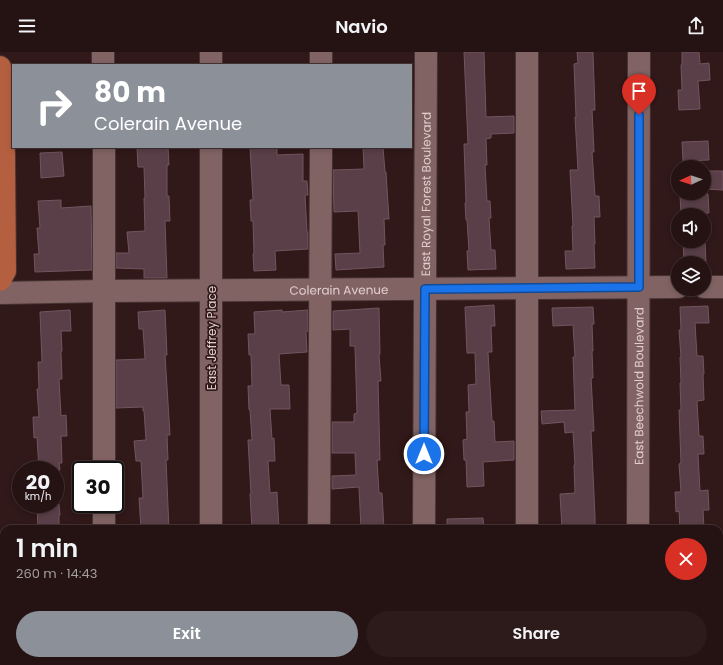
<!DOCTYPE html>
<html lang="en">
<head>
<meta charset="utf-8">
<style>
	:root { --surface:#251213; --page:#2d1b1c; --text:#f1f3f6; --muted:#a39ea0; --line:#423233; --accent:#8c9099 }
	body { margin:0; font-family:Poppins,sans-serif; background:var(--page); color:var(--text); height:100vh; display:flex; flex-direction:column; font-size:15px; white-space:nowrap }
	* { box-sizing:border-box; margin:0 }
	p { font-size:13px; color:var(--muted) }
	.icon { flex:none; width:22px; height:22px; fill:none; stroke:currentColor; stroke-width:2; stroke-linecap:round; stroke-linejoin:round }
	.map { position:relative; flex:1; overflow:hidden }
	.details { position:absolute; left:0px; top:473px; width:723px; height:140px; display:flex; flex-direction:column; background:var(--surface); border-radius:12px 12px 0 0; box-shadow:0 2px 6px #0003,0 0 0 1px var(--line) }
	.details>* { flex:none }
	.guide { position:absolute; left:12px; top:12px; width:400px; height:84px; border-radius:0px; box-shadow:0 2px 6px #0003,0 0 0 1px var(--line); background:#8c9099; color:#fff; overflow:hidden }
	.needle { width:26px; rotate:267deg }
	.fabs { position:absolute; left:671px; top:108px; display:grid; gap:8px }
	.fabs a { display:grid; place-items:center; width:40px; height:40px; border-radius:50%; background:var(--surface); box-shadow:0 2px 6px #0003,0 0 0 1px var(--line); font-size:20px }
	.speed { position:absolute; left:12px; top:409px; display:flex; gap:8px; font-size:20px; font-weight:700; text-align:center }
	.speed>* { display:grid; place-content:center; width:52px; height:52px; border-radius:50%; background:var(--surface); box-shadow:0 2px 6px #0003,0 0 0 1px var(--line); line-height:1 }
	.speed small { font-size:10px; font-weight:400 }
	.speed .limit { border:2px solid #111; border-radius:6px; background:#fff; color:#111 }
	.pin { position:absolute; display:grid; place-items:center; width:34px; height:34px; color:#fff; margin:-41px -17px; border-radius:50% 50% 50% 0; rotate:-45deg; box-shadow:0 0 4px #0007 }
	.pin .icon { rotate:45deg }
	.me { position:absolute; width:44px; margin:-22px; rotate:0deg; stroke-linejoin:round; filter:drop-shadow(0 0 3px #0008) }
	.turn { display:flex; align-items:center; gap:14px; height:84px; padding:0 16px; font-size:18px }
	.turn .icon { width:52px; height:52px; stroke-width:2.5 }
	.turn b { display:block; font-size:28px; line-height:34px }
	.round { display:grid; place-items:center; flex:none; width:42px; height:42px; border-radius:21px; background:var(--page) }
	.summary { display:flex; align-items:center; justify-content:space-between; height:68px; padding:0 16px }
	h1 { font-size:24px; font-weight:600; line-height:30px }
	.action { display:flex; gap:8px; margin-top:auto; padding:8px 16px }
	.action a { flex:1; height:46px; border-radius:24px; background:var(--accent); color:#fff; font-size:16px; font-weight:600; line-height:46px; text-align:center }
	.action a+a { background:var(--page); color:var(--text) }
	header { display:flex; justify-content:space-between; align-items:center; height:52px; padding:0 16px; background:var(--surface); font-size:18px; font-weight:600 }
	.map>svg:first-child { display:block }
	.building { fill:#5a3f48; stroke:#72555f }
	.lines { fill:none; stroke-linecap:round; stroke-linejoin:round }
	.minor-casing { stroke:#483434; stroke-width:24 }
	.major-casing { stroke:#483434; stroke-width:24 }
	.minor { stroke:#826363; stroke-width:22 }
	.major { stroke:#b45f3f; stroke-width:22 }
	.route-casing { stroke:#114b97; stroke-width:10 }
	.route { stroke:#1a73e8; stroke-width:7 }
	.labels { text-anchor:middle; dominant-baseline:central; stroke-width:3.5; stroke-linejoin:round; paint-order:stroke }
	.street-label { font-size:12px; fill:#e0cecd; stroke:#311819 }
</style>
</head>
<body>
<header><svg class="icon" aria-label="menu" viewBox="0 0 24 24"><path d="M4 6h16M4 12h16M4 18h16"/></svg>Navio<svg class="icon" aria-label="share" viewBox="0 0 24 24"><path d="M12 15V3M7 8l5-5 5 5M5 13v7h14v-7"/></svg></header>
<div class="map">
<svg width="723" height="613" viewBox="0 0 723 613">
	<rect width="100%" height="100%" fill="#311819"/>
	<g class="building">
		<path d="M464 0H484L486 65 514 64V81L491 82V86L486 87 487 113H485L487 149H490L491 166H489L491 198H495L496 217 468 218 467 199H469L467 168H466L465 151H466L464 92H468Z"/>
		<path d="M577 0H593L595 58H592L594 100H592L595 144H599L600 165H594L595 192H594L595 216 566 217 565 199H573L572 174H573L570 118H578L575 65H576L574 12 578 11Z"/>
		<path d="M682 0H699L700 12 709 11 710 28 698 29 700 57 679 58 678 38H682L681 13 682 12Z"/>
		<path d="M708 89 709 108 683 109 682 90Z"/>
		<path d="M137 95H168L169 113H167V144H169L170 169H165L167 226H144V217L116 216V201H129L127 180 145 179 144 146H145L144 115H138Z"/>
		<path d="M250 95H277V103L303 102V129H307L308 143H305L307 180H308V197L275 199 276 218 254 219 253 202H254L253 169H251L250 148H253Z"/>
		<path d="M363 95H383L385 120H386L389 167H384L385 193H383L384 215 336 218 335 202 360 201 358 159 334 160 333 118 364 117Z"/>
		<path d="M62 100 64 124 41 126 40 101Z"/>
		<path d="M704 119H723V138L704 137Z"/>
		<path d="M708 142 709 161 681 162 680 144Z"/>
		<path d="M61 148V156L91 154 92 218 35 220 34 202H39L37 176H40L38 149Z"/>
		<path d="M683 189H705L706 211H684Z"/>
		<path d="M494 253 495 274H491L492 300H488L492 369H494L495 390 514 389V408L483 410 484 434 467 435 466 408H464L463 388 467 387 466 360H469L468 333 476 332 475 301H467L465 255Z"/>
		<path d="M708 254 709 271H695L697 304H703L704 322H703L704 348 697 349 699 384H703L704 402H698L700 439 708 438 709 458H703L704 477H680L679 459 676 460 675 440H681L679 412 681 411 679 358H681L680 331H681L680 305H681L679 278H681L680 255Z"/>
		<path d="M593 255 594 272H592L593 299H592L593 326H591L594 379H591L595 464V477H562L560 442 575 441 574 413H575L573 380 565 381 564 370 542 372 541 359 575 358 573 305H575L573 273 553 274 552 256Z"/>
		<path d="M379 256 380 302 379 303 381 329H378L380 408H377L379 441H382L384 477H361L359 435 332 437V424L356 423 355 401H332V370H354V362L357 361 355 294H350V277L333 278V259Z"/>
		<path d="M70 258 71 279H61L62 299 61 300 62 327H59L61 364 66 363 67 384H61L62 411H59L60 418H39L37 385 34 386 33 365H39L37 337H39L38 310H42L40 260Z"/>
		<path d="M165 258 167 303H165L170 383H167L168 408H166L169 477H141L139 446H143L141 409H136L134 389 146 388 144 359H143V355L116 356V308L145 307 143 277H139L138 260Z"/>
		<path d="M282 258V260L308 258V279L306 280 307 300 279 302 281 333H289L290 357H270L272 387 274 386 275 409H268L270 441 277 440 279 477H252L250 442H251L248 388H252L250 358H249L248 334H252L251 303H249L248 282H255L254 260Z"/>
		<path d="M37 452H59L60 463H59V477H38Z"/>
		<path d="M483 466 484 477H447V467Z"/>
	</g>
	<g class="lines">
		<defs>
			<g id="minor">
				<path d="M103 0V13"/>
				<path d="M211 13V0"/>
				<path d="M321 13V0"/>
				<path d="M104 95V418"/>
				<path d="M704 235H723"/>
				<path id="s1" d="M0 241 104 239 678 235"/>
				<path d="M104 477V452"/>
				<path d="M211 477V95"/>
				<path d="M319 477 321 95"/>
				<path id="s2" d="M424 477 426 0"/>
				<path d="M527 477V0"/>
				<path id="s3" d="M638 477 639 0"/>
				<path d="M103 613V609"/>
				<path d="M211 613V609"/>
				<path d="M319 613V609"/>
				<path d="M424 613V609"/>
				<path d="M527 613V609"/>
				<path d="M638 613V609"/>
			</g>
			<path id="major" d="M0 15 4 103 5 219 0 228"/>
		</defs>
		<use href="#minor" class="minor-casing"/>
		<use href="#major" class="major-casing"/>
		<use href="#minor" class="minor"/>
		<use href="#major" class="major"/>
	</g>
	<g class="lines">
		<defs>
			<path id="route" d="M424 402 425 237 639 235V63"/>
		</defs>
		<use href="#route" class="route-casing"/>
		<use href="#route" class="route"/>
	</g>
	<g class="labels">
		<g class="street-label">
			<text stroke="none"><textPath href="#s2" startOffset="335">East Royal Forest Boulevard</textPath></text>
			<text stroke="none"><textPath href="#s1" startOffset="339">Colerain Avenue</textPath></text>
			<text transform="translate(211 286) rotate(-90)">East Jeffrey Place</text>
			<text stroke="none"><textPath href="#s3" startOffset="143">East Beechwold Boulevard</textPath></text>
		</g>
	</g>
</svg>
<div class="fabs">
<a><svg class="needle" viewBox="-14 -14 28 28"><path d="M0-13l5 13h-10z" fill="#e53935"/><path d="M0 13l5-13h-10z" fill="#a39ea0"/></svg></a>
<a><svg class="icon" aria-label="sound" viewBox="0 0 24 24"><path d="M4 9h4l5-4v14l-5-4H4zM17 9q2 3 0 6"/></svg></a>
<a><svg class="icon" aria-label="layers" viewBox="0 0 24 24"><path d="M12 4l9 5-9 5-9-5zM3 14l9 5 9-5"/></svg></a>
</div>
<div class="speed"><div>20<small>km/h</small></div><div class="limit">30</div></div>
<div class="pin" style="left:639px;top:63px;background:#d93025"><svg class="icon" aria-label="arrive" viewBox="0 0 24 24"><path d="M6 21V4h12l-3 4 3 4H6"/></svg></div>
<svg class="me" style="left:424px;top:402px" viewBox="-20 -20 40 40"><circle r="17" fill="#1a73e8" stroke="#fff" stroke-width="3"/><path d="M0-11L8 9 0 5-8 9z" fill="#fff"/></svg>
<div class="guide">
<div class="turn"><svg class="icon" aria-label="right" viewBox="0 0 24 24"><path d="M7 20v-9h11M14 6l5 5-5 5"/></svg><div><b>80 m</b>Colerain Avenue</div></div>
</div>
<section class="details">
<div class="summary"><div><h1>1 min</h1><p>260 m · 14:43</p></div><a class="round" style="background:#d93025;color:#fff"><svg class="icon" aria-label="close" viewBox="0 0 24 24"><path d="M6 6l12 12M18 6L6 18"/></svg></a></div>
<div class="action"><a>Exit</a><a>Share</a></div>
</section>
</div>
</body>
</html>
